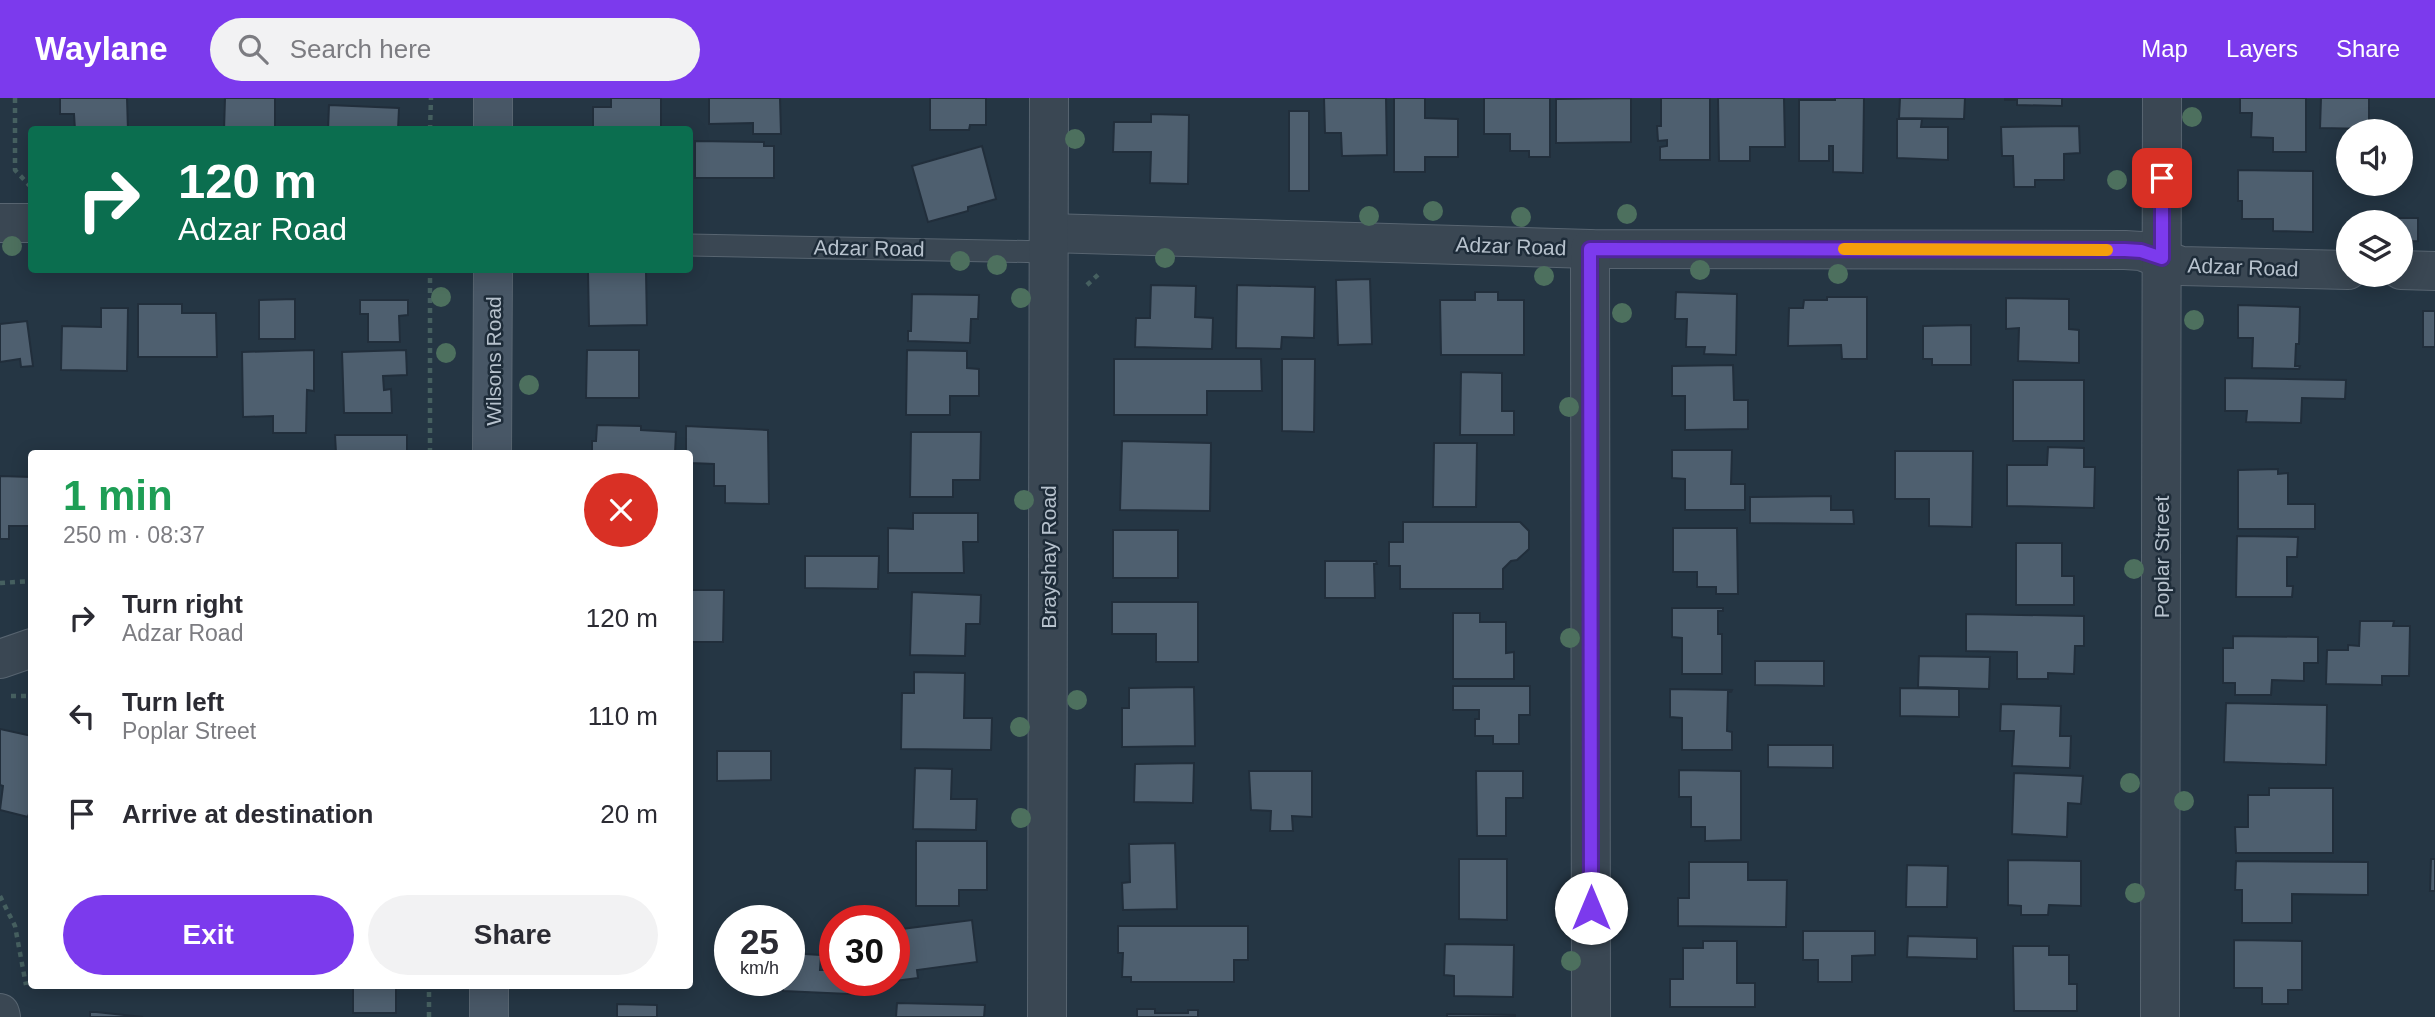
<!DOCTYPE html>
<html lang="en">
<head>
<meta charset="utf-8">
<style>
	:root { --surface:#fff; --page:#f2f2f3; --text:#2b2b33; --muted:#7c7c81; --accent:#7c3aed }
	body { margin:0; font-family:Helvetica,sans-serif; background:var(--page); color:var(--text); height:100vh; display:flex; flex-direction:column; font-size:26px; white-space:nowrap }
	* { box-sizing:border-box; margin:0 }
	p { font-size:23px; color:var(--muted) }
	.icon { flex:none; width:38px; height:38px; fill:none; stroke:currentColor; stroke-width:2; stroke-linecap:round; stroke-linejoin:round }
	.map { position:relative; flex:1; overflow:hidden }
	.sheet { position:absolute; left:28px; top:352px; width:665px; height:539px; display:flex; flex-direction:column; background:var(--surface); border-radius:7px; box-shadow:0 4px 18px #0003 }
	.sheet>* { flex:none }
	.banner { position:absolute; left:28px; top:28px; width:665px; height:147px; border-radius:7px; box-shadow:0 4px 18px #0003; background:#0b6e4f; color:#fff; overflow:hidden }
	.buttons { position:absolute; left:2336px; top:21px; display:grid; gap:14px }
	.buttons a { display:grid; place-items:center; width:77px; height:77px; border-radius:50%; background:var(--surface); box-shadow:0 4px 18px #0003; font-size:35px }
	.speed { position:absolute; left:714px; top:807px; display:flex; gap:14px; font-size:35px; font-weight:700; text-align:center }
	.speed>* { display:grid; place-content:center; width:91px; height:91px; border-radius:50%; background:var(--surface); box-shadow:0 4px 18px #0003; line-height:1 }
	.speed small { font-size:18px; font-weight:400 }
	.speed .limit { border:10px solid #d22; background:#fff; color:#111 }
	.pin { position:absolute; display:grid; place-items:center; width:60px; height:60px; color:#fff; margin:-30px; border-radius:14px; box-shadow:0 4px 10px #0006 }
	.me { position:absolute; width:77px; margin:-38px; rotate:0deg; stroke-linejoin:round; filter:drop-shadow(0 0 5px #0008) }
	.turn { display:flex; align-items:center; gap:24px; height:147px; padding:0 35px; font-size:32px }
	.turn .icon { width:91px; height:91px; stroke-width:2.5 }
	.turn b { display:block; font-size:49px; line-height:60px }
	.round { display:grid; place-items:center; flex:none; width:74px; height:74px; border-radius:37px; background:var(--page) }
	.summary { display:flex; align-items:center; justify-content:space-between; height:119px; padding:0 35px }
	h1 { font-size:42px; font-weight:800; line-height:52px; color:#1e9e55 }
	.button { display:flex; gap:14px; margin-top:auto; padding:14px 35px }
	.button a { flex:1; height:80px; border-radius:42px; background:var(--accent); color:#fff; font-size:28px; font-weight:800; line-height:80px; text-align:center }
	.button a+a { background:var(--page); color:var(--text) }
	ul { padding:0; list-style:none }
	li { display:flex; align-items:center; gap:21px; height:98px; padding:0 35px }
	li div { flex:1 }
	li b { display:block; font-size:26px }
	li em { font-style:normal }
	header { display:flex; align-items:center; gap:42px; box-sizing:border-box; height:98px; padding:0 35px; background:var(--accent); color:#fff }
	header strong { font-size:33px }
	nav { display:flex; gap:38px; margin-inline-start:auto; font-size:24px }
	.search { width:490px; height:63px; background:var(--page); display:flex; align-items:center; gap:18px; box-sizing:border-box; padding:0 24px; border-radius:38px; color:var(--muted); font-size:26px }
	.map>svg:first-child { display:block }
	.building { fill:#4e5f6f; stroke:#212e3b; stroke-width:2 }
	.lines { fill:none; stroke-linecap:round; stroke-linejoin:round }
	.lane-casing { stroke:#586571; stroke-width:23 }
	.street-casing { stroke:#586571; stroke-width:40 }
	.secondary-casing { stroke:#586571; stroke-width:40 }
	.path { stroke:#466060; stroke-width:4.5; stroke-dasharray:5 5; stroke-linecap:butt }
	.lane { stroke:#3a4753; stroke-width:21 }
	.street { stroke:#3a4753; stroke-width:38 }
	.secondary { stroke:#485766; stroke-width:38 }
	.tree { fill:#4d705e }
	.route-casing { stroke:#51269a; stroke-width:18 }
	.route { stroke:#7c3aed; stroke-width:12 }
	.slow { stroke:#f59e0b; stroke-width:12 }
	.labels { text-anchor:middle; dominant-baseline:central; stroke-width:5; stroke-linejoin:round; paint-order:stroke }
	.street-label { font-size:21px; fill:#b7c2cd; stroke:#1e2c39 }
</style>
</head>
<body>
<header>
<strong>Waylane</strong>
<div class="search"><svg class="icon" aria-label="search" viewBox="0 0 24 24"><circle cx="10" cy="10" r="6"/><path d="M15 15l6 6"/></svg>Search here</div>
<nav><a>Map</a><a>Layers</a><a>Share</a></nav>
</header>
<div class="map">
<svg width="2435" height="919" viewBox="0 0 2435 919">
	<rect width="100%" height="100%" fill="#253644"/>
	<g class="building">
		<path d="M60 0H127L128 32H75L74 16H60Z"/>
		<path d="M225 0H275V32H224Z"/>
		<path d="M611 0H661V32H593V9H611Z"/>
		<path d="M709 0H780L781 36H753V25L709 26Z"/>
		<path d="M930 0H986V27H970L969 32H930Z"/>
		<path d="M1324 0H1386L1387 57 1342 58 1341 35H1325Z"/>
		<path d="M1394 0H1425V20L1458 21V59H1425V74H1394Z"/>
		<path d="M1484 0H1550V59H1529V53H1510V36H1484Z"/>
		<path d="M1631 0V44L1556 45V1Z"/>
		<path d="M1661 0H1710V62H1660V49L1667 48V42L1658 43 1657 28H1661Z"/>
		<path d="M1718 0H1784L1785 49H1750V63H1719Z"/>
		<path d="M1835 0H1864L1863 75 1833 74V48H1829V63H1799V2H1835Z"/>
		<path d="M1900 0H1965L1964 21 1899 20Z"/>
		<path d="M2005 0H2062V8L2017 7V2H2005Z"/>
		<path d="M2240 0H2306V54H2273V40L2251 39 2252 15H2240Z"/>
		<path d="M2321 0H2369V31L2320 30Z"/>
		<path d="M329 7 399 10 398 32H328Z"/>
		<rect x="1289" y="13" width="20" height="80"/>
		<path d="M1151 16 1189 17 1188 86 1150 85 1151 54H1113L1114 24H1151Z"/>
		<path d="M1897 21H1922L1921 29H1948V62L1897 60Z"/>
		<path d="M2079 28 2080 55 2064 56V82H2035V89H2014L2013 58H2002L2001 29Z"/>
		<path d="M695 43 764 44V48H774V80H695Z"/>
		<path d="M982 48 996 101 968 109V113L928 124 912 68Z"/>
		<path d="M2238 72 2313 73V134L2273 133V121H2242V103H2238Z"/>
		<path d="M2355 120H2418V143L2401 144V124H2355Z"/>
		<path d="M588 174H646L647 227 589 228Z"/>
		<path d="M1370 181 1372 246 1338 247 1336 182Z"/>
		<path d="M1151 187 1196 188 1195 219 1213 220 1212 251 1135 249 1136 220H1150Z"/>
		<path d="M1237 187 1315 189 1314 240 1282 239 1281 251 1236 250Z"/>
		<path d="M1475 194H1498V202H1524V257H1441L1440 202H1475Z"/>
		<path d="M1676 194 1737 196 1736 257 1704 256 1705 249H1686L1687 221H1675Z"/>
		<path d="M912 196 979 197 978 221H971L970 245 908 243V233H911Z"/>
		<path d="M1827 199H1867V261H1842L1841 247 1788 248 1789 210H1803L1804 202H1827Z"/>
		<path d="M2006 200 2069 201V231L2079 232V265L2018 263 2019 230 2006 231Z"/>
		<path d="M295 201V241H259V202Z"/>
		<path d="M360 202H408V217L399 218 400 244H368V216H360Z"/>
		<path d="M138 206H182V215H216L217 259H138Z"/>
		<path d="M2238 207 2300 209 2299 246H2296L2295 268H2300L2299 271 2252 270 2253 240H2238Z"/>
		<path d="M101 210H128L127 273 61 272 62 228 101 229Z"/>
		<rect x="2423" y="213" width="12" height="36"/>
		<path d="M27 223 33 268 21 269 20 261 0 264V226Z"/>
		<path d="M1971 227V267H1932V261H1923V228Z"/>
		<path d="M314 252V293L307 292 306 335H273V318L243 319 242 254Z"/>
		<path d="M406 252 407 277 383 278 384 292 391 291 392 315H344L342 254Z"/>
		<path d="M587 252H639V300H586Z"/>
		<path d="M907 252 967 253V270L979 271V298H950V317H906Z"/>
		<path d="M1114 261H1261L1262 293H1207V317H1114Z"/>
		<path d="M1282 261H1315L1314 334 1282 333Z"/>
		<path d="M1733 267 1734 302H1748V331L1685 332V298H1672V268Z"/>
		<path d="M1461 274 1502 275V313H1514V337H1460Z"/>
		<path d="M2225 280 2346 282 2345 301 2302 300 2301 325 2246 324 2247 313H2225Z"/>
		<rect x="2013" y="282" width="71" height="61"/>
		<path d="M597 327 641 328V332L676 334 675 355H592V343H596Z"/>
		<path d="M686 328 768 332 769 406 725 405V388H714V366L690 365V355H686Z"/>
		<path d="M911 334H981L980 382H953V399H910Z"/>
		<path d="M335 337H407V355H336Z"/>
		<path d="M1122 343 1211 345 1210 413 1120 412Z"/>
		<path d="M1434 345H1477L1476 409H1433Z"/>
		<path d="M2048 349 2084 350V369H2095L2094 410 2007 408V367H2047Z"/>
		<path d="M1672 352H1732L1731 386H1745V412H1685V381L1672 380Z"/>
		<path d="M1895 353H1973L1972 429 1929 428V401H1895Z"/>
		<path d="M2278 371V376L2288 375V406H2315V431H2238V372Z"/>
		<path d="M0 378 32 379V428H9V441H0Z"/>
		<path d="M1831 398V412H1853L1854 426 1750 425V399Z"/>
		<path d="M913 415H978V444H963L964 475H888V430L913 431Z"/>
		<path d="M1403 424H1520L1529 433V451L1517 462 1511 463 1503 471V491H1400V468H1389V444H1403Z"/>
		<path d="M1673 430H1737L1738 496H1716V489H1697V474H1673Z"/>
		<rect x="1113" y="432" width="65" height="48"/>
		<path d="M2237 438 2298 439 2297 459H2287V488H2293L2292 499H2236Z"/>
		<path d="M2016 445H2062V478H2074V507H2016Z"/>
		<path d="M805 458H879L878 491 805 490Z"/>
		<path d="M1325 463H1376L1377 466H1374L1375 500H1325Z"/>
		<path d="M690 492H724L723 544H690Z"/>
		<path d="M912 494 981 497 980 526H966L965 558 910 557Z"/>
		<path d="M1112 504H1198V564H1156V536H1112Z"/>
		<path d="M1672 510H1723V513H1718V536H1722V576H1682V540L1672 539Z"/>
		<path d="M1453 515H1480V524H1506V555L1514 554V581H1453Z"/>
		<path d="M1966 516 2084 518V548H2075L2074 576 2048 575V581H2017V554L1966 553Z"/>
		<path d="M2360 523H2394L2393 528H2410L2409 578H2382V587L2326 586 2327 552H2348V547L2359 548Z"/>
		<path d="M2233 538 2318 539V565H2304V583L2272 582 2271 597H2235V585H2223V550H2233Z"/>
		<path d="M1919 558 1990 559 1989 591 1918 589Z"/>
		<path d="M1755 563H1824V588L1755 587Z"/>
		<path d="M914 574 965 575 964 620H992L991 652 901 651 902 595H914Z"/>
		<path d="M1453 588H1530V617H1519V646H1493V638H1475V621H1479V612H1453Z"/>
		<path d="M1194 589 1195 648 1122 649V610H1129V590Z"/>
		<path d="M1900 590 1959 591V619L1900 618Z"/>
		<path d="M1670 591 1732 592 1731 594H1728L1727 633 1732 634V652H1682V620L1670 619Z"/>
		<path d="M2226 605 2327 607 2326 667 2224 664Z"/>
		<path d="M2001 606 2061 608 2060 638H2071L2070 670 2012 668 2014 633H2000Z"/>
		<path d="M0 631 32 638V705L28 719 0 712 3 688 0 687Z"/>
		<path d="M1768 647H1833V670L1768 669Z"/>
		<path d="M717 653H771V682L717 683Z"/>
		<path d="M1194 665 1193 705 1134 704 1135 666Z"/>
		<path d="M915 670 952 671 951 701H977L976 732 913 731Z"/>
		<path d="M1679 672 1741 673V742L1705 743V729H1691V699H1679Z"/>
		<path d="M1249 673H1312V719L1292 718 1293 733H1270L1271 713 1251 712Z"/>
		<path d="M1476 673H1523V700H1506V738H1477Z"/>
		<path d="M2014 675 2083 678 2081 706 2068 705 2067 739 2012 736Z"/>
		<path d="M2269 690H2333V755H2236L2235 729H2248V697H2269Z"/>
		<path d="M916 743H987V792H959V808H916Z"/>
		<path d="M1175 745 1177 811 1123 812 1122 785 1130 784 1129 746Z"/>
		<path d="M1459 761H1507V822L1459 821Z"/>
		<path d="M2431 761H2435V793H2430Z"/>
		<path d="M2008 762 2081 763V808L2049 807 2048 817H2021V808L2008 807Z"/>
		<path d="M2236 763 2368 764V797L2292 796V825H2242V792H2235Z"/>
		<path d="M1689 764H1748V782H1787L1786 829 1678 828V800H1689Z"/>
		<path d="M1907 767 1948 768 1947 809H1906Z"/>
		<path d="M972 822 977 864 917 872 918 880 887 884V882H894V832Z"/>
		<path d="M1118 828H1248V862H1234V884H1131V879H1122L1123 855H1118Z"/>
		<path d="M1803 833H1875V857L1852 858V884H1818V862H1803Z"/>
		<path d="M1908 838 1977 840V861L1907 859Z"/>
		<path d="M2234 842 2302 843V892H2288V906H2262V890H2234Z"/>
		<path d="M1703 843H1737V885H1755V909H1670V881H1683V850H1703Z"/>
		<path d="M1445 846 1514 847 1513 899 1454 898V878L1444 877Z"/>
		<path d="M2013 848H2049V857H2069V886H2077V913H2014Z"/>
		<path d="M789 855 821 857 820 872H835V882H872L871 897 783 893V882H789Z"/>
		<rect x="353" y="887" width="43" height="28"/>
		<path d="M897 905 985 907 984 919H896Z"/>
		<path d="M617 906 657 907V919H617Z"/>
		<path d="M1137 911H1155V915H1188V912H1198V919H1137Z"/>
		<path d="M90 914H96L143 919H90Z"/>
		<path d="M1447 916 1515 917V919H1447Z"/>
	</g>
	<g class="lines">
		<defs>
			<path id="lane" d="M690 147 1049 154"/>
			<g id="street">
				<path d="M0 125H32"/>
				<path d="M1049 135 1590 151 2125 152 2141 153 2181 168 2348 172"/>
				<path d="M1590 151 1591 919"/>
				<path d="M2401 172 2435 173"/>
				<path d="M0 561 32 550"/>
				<path d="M0 915 1 919"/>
				<path d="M1047 919 1049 0"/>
				<path d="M2160 919 2162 0"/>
			</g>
			<g id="secondary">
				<path d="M493 0V32"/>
				<path d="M492 355 493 172"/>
				<path d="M489 919V887"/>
			</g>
		</defs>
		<use href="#lane" class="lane-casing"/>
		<use href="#street" class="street-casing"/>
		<use href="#secondary" class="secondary-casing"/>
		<g class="path">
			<path d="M15 0V72L30 88"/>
			<path d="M430 32 431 0"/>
			<path d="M1087 187 1101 174"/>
			<path d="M430 355V172"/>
			<path d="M0 485 32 483"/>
			<path d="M11 598H32"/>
			<path d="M0 798 15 828 26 887"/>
			<path d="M429 919V887"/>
		</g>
		<use href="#lane" class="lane"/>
		<use href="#street" class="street"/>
		<use href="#secondary" class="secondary"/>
	</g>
	<g class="tree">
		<circle cx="2192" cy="19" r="10"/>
		<circle cx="1075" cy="41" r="10"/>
		<circle cx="2117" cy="82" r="10"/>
		<circle cx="1433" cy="113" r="10"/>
		<circle cx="1627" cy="116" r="10"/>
		<circle cx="1369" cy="118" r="10"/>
		<circle cx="1521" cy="119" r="10"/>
		<circle cx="12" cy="148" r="10"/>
		<circle cx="1165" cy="160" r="10"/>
		<circle cx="960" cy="163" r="10"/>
		<circle cx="997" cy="167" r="10"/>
		<circle cx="1700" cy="172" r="10"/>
		<circle cx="1838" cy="176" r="10"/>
		<circle cx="1544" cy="178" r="10"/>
		<circle cx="441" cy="199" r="10"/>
		<circle cx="1021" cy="200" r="10"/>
		<circle cx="1622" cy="215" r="10"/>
		<circle cx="2194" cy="222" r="10"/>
		<circle cx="446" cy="255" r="10"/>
		<circle cx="529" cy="287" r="10"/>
		<circle cx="1569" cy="309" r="10"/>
		<circle cx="1024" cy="402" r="10"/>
		<circle cx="2134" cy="471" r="10"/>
		<circle cx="1570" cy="540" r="10"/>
		<circle cx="1077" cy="602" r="10"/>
		<circle cx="1020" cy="629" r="10"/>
		<circle cx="2130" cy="685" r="10"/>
		<circle cx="2184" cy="703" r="10"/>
		<circle cx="1021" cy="720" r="10"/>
		<circle cx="2135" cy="795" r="10"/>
		<circle cx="1571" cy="863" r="10"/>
	</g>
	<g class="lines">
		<defs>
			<path id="route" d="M1591 810 1590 151 2125 152 2141 153 2162 160V80"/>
		</defs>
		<use href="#route" class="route-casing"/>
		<use href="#route" class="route"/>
		<path class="slow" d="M1844 151 2107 152"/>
	</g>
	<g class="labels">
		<g class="street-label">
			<text transform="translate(1511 148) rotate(2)">Adzar Road</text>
			<text transform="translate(869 150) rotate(1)">Adzar Road</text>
			<text transform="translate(2243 169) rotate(2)">Adzar Road</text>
			<text transform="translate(493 263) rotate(-90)">Wilsons Road</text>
			<text transform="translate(1048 459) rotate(-90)">Brayshay Road</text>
			<text transform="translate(2161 459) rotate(-90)">Poplar Street</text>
		</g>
	</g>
</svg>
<div class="buttons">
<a><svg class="icon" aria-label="sound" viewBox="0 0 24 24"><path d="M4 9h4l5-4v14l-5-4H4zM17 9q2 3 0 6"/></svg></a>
<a><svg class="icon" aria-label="layers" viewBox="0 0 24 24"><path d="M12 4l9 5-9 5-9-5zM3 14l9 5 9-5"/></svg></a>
</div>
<div class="speed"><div>25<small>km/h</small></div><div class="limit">30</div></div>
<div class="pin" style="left:2162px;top:80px;background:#d93025"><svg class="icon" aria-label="arrive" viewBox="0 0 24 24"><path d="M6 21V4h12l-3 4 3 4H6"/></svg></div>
<svg class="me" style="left:1591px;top:810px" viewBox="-20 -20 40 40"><circle r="19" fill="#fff"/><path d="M0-13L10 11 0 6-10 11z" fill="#7c3aed"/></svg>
<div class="banner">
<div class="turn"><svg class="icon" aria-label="right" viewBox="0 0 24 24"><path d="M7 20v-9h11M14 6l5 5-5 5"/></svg><div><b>120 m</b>Adzar Road</div></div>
</div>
<section class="sheet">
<div class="summary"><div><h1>1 min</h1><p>250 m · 08:37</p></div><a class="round" style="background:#d93025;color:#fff"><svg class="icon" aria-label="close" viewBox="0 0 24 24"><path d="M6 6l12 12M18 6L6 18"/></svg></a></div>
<ul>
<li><svg class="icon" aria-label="right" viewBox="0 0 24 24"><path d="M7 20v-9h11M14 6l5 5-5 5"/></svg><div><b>Turn right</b><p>Adzar Road</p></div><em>120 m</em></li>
<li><svg class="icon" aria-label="left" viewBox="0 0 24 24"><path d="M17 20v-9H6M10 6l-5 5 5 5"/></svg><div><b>Turn left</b><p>Poplar Street</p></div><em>110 m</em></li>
<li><svg class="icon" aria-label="arrive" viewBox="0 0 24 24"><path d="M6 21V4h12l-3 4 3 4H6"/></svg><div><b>Arrive at destination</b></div><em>20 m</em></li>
</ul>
<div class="button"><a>Exit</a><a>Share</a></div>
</section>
</div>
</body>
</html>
